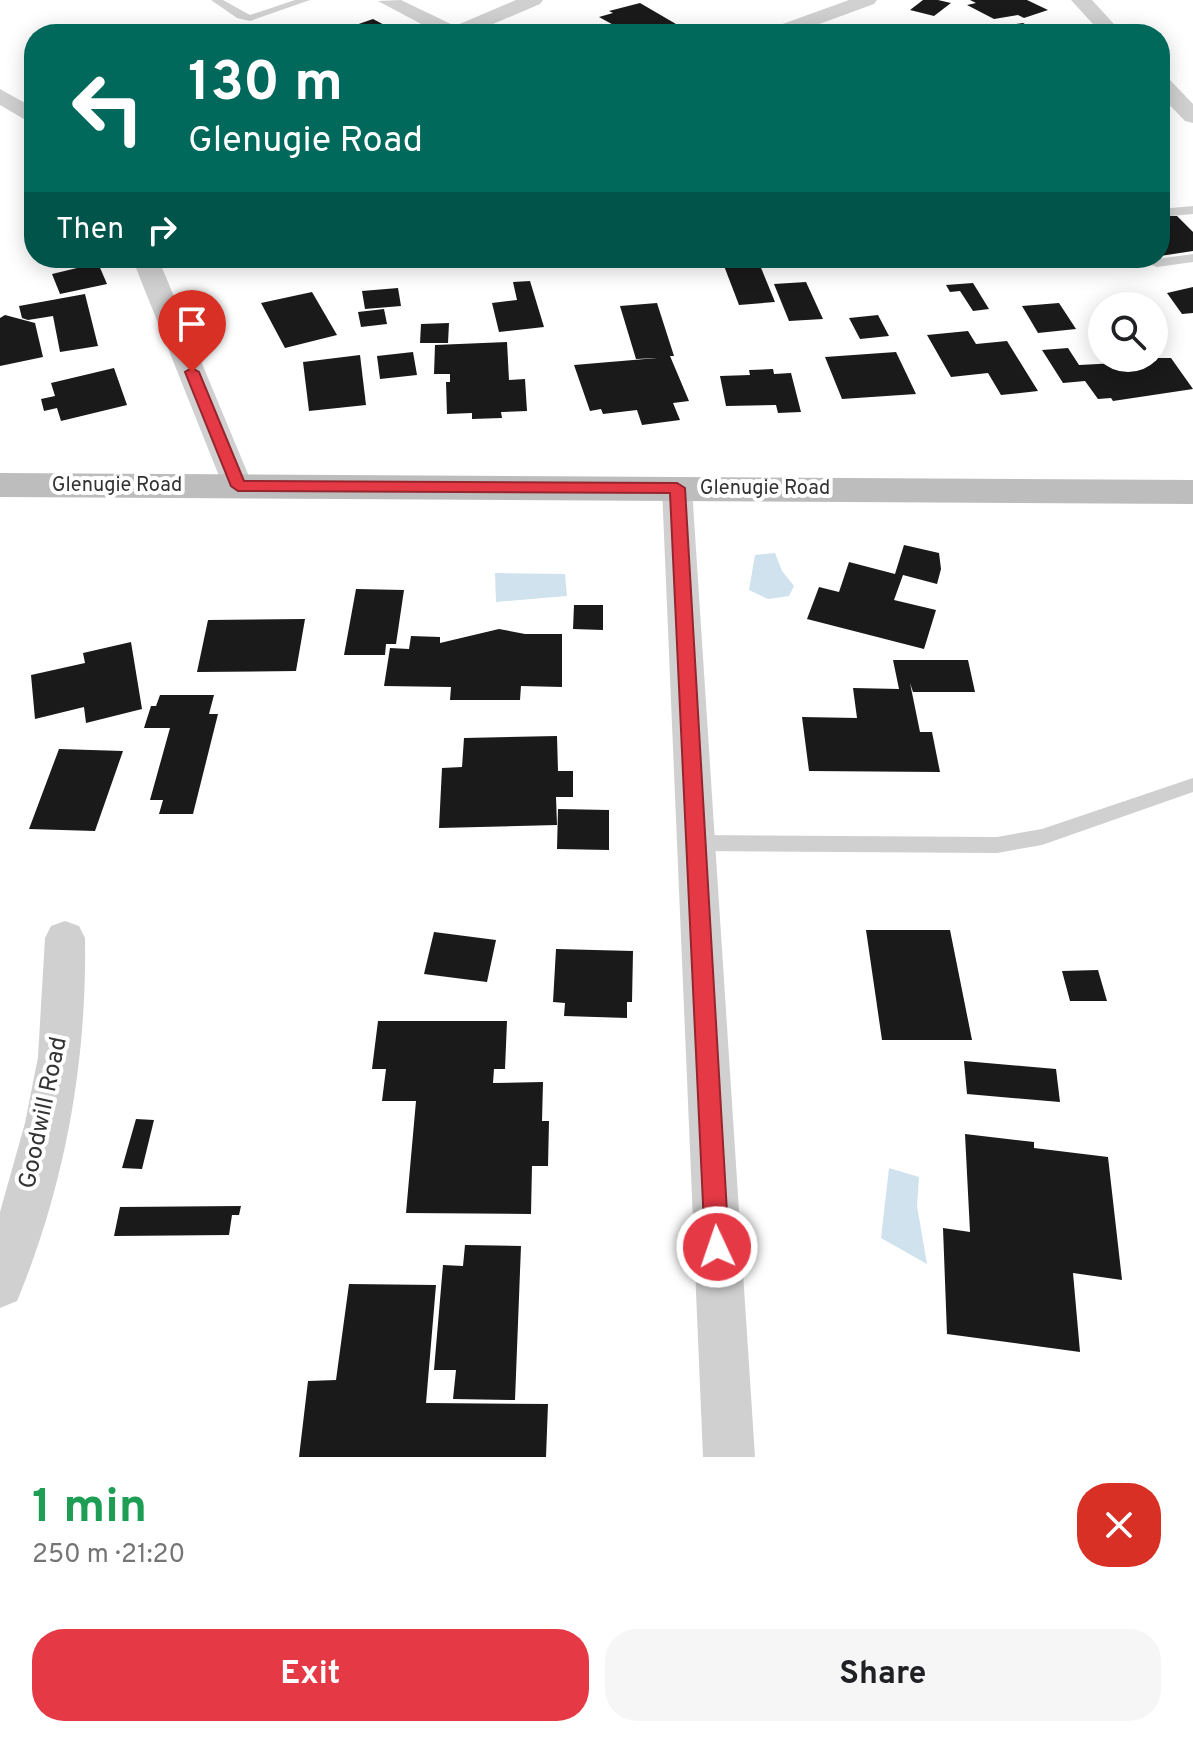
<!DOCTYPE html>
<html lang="en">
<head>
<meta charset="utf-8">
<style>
	:root { --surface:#fff; --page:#f6f6f6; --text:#202124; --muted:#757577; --accent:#e63946 }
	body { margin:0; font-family:Overpass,sans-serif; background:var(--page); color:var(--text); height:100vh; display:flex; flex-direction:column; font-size:30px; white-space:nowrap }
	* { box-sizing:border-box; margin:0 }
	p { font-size:26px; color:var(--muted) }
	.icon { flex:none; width:44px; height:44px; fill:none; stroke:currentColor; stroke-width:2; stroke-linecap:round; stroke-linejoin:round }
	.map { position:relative; height:1457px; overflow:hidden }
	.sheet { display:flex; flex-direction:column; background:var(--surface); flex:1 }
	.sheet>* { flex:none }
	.top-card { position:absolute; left:24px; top:24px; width:1146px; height:244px; border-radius:32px; box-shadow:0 4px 20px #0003; background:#00695c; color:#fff; overflow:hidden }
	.fabs { position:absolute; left:1088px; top:292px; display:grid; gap:16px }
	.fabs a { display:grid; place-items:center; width:80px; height:80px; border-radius:50%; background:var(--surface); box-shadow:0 4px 20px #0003; font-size:40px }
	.pin { position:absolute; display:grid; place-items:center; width:68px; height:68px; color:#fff; margin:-82px -34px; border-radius:50% 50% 50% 0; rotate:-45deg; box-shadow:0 0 8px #0007 }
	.pin .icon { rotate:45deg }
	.me { position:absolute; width:88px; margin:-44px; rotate:357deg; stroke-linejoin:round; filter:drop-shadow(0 0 6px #0008) }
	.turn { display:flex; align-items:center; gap:28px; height:168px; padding:0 32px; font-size:36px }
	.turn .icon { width:104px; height:104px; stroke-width:2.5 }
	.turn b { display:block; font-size:56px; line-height:68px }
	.then { display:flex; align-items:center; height:76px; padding:0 32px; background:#0003; gap:16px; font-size:30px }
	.round { display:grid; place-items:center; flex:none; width:84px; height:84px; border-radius:32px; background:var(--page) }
	.overview { display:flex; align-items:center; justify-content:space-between; height:136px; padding:0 32px }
	h1 { font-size:48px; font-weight:700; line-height:60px; color:#1e9e55 }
	.cta { display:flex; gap:16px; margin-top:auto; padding:16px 32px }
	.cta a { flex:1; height:92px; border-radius:32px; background:var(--accent); color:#fff; font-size:32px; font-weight:700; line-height:92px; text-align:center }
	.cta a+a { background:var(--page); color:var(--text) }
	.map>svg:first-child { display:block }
	.water { fill:#cfe2ee }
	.building { fill:#1a1a1a }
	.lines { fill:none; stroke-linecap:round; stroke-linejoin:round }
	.lane { fill:#d0d0d0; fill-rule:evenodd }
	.street { fill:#d0d0d0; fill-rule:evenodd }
	.secondary { fill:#bdbdbd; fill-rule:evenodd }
	.route { fill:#e63946; stroke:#96252e; stroke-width:2 }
	.labels { text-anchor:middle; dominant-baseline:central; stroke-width:8; stroke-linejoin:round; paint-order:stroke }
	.street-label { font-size:20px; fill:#333; stroke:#fff }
	.near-street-label { font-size:24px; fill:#333; stroke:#fff }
</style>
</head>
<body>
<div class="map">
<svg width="1193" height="1457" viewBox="0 0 1193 1457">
	<rect width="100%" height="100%" fill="#fff"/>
	<g class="water">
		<path d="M775 553 782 571 794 586 789 596 768 599 749 590 755 555Z"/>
		<path d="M495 573 565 574 567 596 496 602Z"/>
		<path d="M889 1168 919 1177 917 1206 927 1264 881 1238Z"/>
	</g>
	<g class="building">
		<path d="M923 0H938L951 3 934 16 910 10Z"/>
		<path d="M970 0H1027L1048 10 1024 18 1018 15 994 19 967 5 976 3Z"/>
		<path d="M640 3 676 24 651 32 643 28 628 33 599 17 613 13 609 11Z"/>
		<path d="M373 19 392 29 377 34H330Z"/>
		<path d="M1023 23 1042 34H994L987 28Z"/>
		<path d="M1160 216H1177L1193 232V251L1160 256Z"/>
		<path d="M721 258H757L775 302 739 305Z"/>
		<path d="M1004 258H1037L1042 265 1010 267Z"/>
		<path d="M98 263 107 284 60 294 52 274Z"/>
		<path d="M530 281 544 327 499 332 492 303 517 300 513 282Z"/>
		<path d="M806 282 823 319 789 321 774 284Z"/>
		<path d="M973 283 989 309 973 311 960 291 950 292 946 285Z"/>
		<path d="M1193 287V313L1182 314 1167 293Z"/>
		<path d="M398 288 401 306 365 309 362 291Z"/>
		<path d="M312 292 337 335 285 348 261 303Z"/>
		<path d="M85 294 98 346 60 352 53 316 28 320 22 318 19 306Z"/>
		<path d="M657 303 674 356H670L689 401 673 403 680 420 642 425 637 410 603 414 601 409 590 411 574 365 657 358 636 359 620 306Z"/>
		<path d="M1059 303 1076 329 1038 333 1022 306Z"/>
		<path d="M384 309 387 324 361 327 358 312Z"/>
		<path d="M5 315 35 323 43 357 0 366V318Z"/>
		<path d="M878 315 889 336 860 339 849 318Z"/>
		<path d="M449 323 448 343H420L421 324Z"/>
		<path d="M968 331 976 344 1007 341 1038 391 1001 395 988 373 951 377 927 335Z"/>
		<path d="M507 342 509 380 525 379 527 411 501 412 502 418 472 419V413L447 414 446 382H450V374H434L435 345Z"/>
		<path d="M1068 348 1079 365 1118 363 1114 359 1120 358H1171L1193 389 1113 401 1111 398 1098 399 1085 381 1063 383 1042 350Z"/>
		<path d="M413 352 417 375 380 379 377 356Z"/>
		<path d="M896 352 916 394 842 399 825 357Z"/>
		<path d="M360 355 366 405 309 411 303 362Z"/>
		<path d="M114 368 127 405 61 421 57 408 44 411 41 399 55 396 51 383Z"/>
		<path d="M773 369 774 374 791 373 801 412 778 413 776 405 726 406 720 376 750 375 749 370Z"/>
		<path d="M904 545 939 553 941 569 937 584 903 575 894 600 936 610 924 649 807 619 819 587 839 592 849 562 895 574Z"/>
		<path d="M356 589 404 590 396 644H386L385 655H344Z"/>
		<path d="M574 605H603V630L573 629Z"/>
		<path d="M305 619 296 671 197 672 208 620Z"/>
		<path d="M499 629 525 634H562V687L521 686 520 700H450L451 687 384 686 390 648 409 649 411 636 440 637V643Z"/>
		<path d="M131 642 142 709 86 723 84 707 35 719 31 675 85 663 83 653Z"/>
		<path d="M893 660H968L975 692H913L910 683 920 732H932L940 772 809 771 802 717 857 718 853 688 899 689Z"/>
		<path d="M160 695H214L209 714H218L193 814H159L163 800H150L170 728H144L151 706H156Z"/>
		<path d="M557 736 558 771H573V797H556L557 825 439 828 442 768 462 767 464 738Z"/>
		<path d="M59 749 123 751 95 831 29 829Z"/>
		<path d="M558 809 609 810V850L557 849Z"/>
		<path d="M866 930H950L972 1040H882Z"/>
		<path d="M434 932 496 940 487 982 424 974Z"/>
		<path d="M556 949 633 951 632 1002H627V1018L564 1016 565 1003 553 1002Z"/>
		<path d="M1098 970 1107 1001H1070L1062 971Z"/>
		<path d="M378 1021H507L505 1069H494L493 1083 543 1082 542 1121H549L548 1166H532L531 1214 406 1213 416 1101H382L386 1069H372Z"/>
		<path d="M964 1061 1056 1069 1060 1102 967 1094Z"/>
		<path d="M136 1119 154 1120 142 1169 122 1168Z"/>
		<path d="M965 1134 1034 1142V1148L1108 1157 1122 1280 1073 1273 1080 1352 947 1334 943 1228 970 1232Z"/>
		<path d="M241 1206 239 1215H232L229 1235 114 1236 120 1207Z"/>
		<path d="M465 1245 521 1246 515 1400 453 1399 456 1370H434L443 1265 463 1266Z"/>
		<path d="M349 1284 436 1285 426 1403 548 1404 546 1457H299L308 1381 336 1380Z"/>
	</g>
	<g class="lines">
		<g class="lane">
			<path d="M211 0H223L250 15 295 0H310L250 21 237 18Z"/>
			<path d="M1193 206V214L1160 217V209Z"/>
			<path d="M1193 254V262L1157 267 1134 258 1157 259Z"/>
			<path d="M1193 778V792L1042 845 997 853 695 851 688 849 685 843 688 837 695 835 997 837 1042 829Z"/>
		</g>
		<g class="street">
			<path d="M401 0 455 26 516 0H543L540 4 470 34H440L378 1Z"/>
			<path d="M849 0H877L874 4 792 34H763L766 30Z"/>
			<path d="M1071 0H1092L1123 34H1102Z"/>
			<path d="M1160 77 1168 78 1193 104V123L1185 121 1160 95Z"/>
			<path d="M0 89 34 108V125L0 105Z"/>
			<path d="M132 258H158L253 486 249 493 238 496 227 493 223 486Z"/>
			<path d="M677 478 688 481 692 488 755 1457H703L662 488 666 481Z"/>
			<path d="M65 921 79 926 85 938C87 1062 65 1186 17 1301L0 1308V1212L25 1123 38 1057 45 938 51 926Z"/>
		</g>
		<path class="secondary" d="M0 473 1193 480V504L0 497Z"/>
	</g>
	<path class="route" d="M192 368 199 372 244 481 677 483 685 488 729 1247 726 1255 717 1259 709 1255 705 1247 670 493 238 491 231 486 185 372Z"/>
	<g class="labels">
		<g class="street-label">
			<text x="117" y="486">Glenugie Road</text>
			<text x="765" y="489">Glenugie Road</text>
		</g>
		<g class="near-street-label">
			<text transform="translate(44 1113) rotate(-78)">Goodwill Road</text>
		</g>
	</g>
</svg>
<div class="fabs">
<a><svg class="icon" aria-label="search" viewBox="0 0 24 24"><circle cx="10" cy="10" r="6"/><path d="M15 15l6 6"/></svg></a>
</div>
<div class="pin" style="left:192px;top:372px;background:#d93025"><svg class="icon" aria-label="arrive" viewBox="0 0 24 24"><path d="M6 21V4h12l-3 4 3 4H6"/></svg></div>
<svg class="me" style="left:717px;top:1247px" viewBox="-20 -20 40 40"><circle r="17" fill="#e63946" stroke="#fff" stroke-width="3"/><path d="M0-11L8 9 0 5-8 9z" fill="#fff"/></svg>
<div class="top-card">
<div class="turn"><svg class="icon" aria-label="left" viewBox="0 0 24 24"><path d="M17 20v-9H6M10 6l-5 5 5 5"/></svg><div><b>130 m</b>Glenugie Road</div></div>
<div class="then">Then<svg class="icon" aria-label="right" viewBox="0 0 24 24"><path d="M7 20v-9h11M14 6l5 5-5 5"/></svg></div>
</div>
</div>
<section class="sheet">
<div class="overview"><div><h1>1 min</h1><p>250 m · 21:20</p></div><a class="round" style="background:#d93025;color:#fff"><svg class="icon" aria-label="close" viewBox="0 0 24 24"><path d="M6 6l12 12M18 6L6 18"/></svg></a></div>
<div class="cta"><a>Exit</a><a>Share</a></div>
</section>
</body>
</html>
